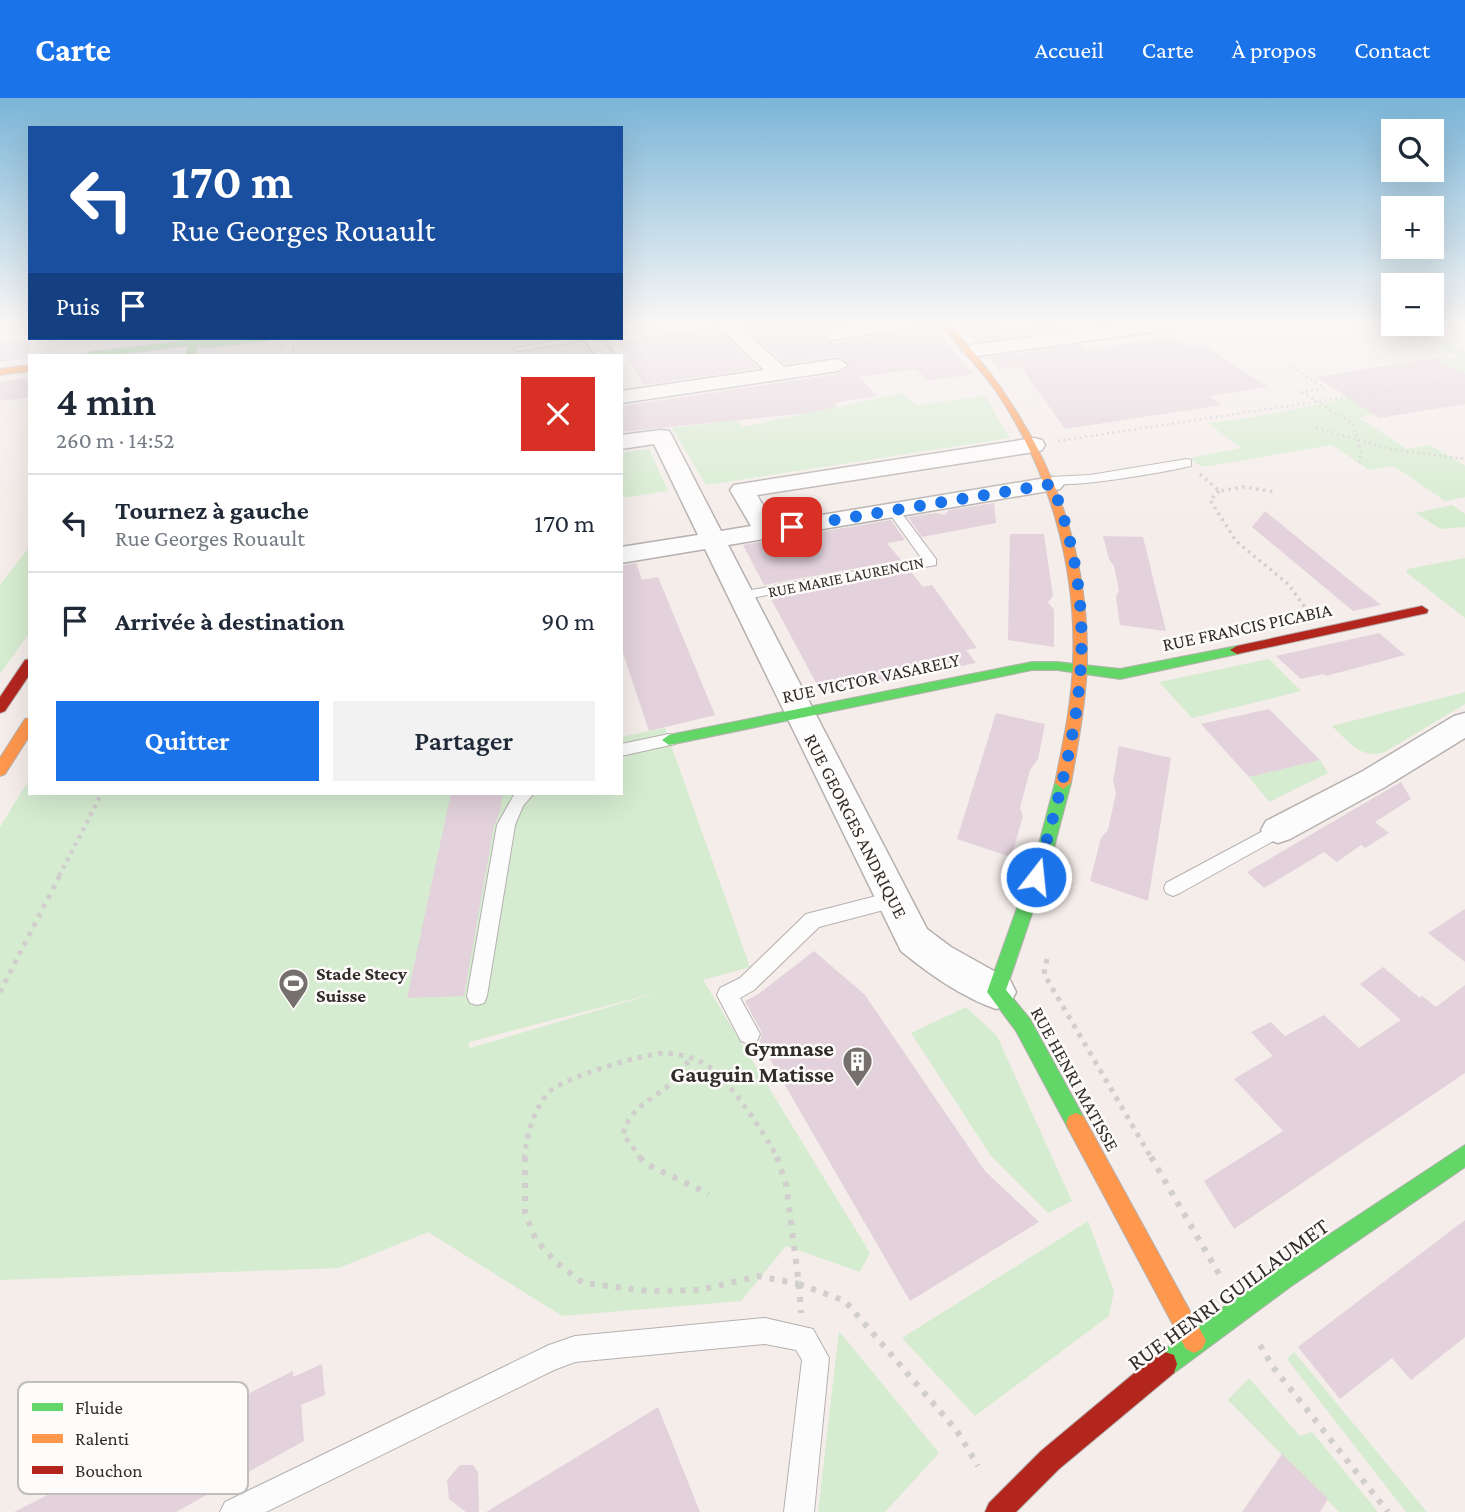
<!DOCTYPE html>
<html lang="fr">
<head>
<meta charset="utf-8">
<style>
	:root { --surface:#fff; --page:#f2f2f3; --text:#1f2937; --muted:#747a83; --line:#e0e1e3; --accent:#1a73e8 }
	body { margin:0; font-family:"Crimson Pro",serif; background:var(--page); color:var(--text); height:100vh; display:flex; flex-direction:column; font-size:26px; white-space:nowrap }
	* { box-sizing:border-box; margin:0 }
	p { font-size:23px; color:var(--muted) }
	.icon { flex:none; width:38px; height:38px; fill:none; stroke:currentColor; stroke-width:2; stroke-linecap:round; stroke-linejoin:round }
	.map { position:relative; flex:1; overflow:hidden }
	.side { position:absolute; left:28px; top:256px; width:595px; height:441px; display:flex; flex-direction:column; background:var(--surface); border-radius:0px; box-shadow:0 7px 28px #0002 }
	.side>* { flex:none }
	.top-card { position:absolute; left:28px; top:28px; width:595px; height:214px; border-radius:0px; box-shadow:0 7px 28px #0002; background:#1a4fa0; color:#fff; overflow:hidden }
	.buttons { position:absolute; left:1381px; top:21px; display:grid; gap:14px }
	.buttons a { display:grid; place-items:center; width:63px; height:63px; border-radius:0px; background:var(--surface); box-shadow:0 7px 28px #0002; font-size:35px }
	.pin { position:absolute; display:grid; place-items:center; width:60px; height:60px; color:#fff; margin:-30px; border-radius:14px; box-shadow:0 4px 10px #0006 }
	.me { position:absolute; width:77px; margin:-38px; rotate:16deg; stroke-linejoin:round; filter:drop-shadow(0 0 5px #0008) }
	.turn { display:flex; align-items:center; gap:24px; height:147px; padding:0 28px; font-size:32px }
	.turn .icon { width:91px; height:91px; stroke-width:2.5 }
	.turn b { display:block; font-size:49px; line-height:60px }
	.then { display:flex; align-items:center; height:66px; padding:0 28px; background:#0003; gap:14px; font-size:26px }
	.round { display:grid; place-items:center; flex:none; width:74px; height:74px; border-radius:0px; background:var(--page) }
	.overview { display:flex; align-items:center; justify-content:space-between; height:119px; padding:0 28px }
	h1 { font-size:42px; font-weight:600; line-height:52px }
	.primary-button { display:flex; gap:14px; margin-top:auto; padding:14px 28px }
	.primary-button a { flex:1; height:80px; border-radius:0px; background:var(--accent); color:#fff; font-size:28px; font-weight:600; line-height:80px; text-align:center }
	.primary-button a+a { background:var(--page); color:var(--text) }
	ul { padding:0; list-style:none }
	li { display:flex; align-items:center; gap:21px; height:98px; padding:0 28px; border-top:2px solid var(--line) }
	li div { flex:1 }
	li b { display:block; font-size:26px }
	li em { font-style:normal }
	header { display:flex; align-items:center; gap:42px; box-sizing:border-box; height:98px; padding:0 35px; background:var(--accent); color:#fff }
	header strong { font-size:33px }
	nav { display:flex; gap:38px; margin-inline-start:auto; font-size:24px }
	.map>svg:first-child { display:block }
	.green { fill:#d6ecd0; fill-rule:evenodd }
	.building { fill:#e3d2db }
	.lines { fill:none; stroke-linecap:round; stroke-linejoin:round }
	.lane-casing { stroke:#b6b1af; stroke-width:2 }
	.street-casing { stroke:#b6b1af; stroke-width:3 }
	.fast-casing { stroke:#b6b1af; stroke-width:2 }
	.slow-casing { stroke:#b6b1af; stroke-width:2 }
	.jam-casing { stroke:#b6b1af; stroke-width:2 }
	.path-far4 { stroke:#d1cece; stroke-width:2.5; stroke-dasharray:2 3.5; stroke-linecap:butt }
	.path-far3 { stroke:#d1cece; stroke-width:3.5; stroke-dasharray:2.5 4.5; stroke-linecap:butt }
	.path-far2 { stroke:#d1cece; stroke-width:4.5; stroke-dasharray:3.5 5; stroke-linecap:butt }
	.path-far1 { stroke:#d1cece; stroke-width:5; stroke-dasharray:4.5 6; stroke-linecap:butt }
	.path { stroke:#d1cece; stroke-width:6; stroke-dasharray:5 8; stroke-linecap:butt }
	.lane { fill:#fdfcfc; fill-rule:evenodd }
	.street { fill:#fdfcfc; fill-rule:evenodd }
	.fast { fill:#63d668; fill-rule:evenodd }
	.slow { fill:#ff974d; fill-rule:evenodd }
	.jam { fill:#b3261e; fill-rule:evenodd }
	.fast-bridge-casing { stroke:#cecbc9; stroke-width:11; stroke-linecap:butt }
	.fast-bridge { stroke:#63d668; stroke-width:10 }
	.route { stroke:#1a73e8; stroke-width:12; stroke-dasharray:0 21.6 }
	.labels { text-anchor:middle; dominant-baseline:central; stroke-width:5; stroke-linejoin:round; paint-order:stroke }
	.far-street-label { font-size:16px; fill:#312d2b; stroke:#fefcfa }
	.street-label { font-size:19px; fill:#312d2b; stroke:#fefcfa }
	.poi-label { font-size:19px; font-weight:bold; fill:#312d2b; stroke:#fefcfa; text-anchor:start }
	.near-poi-label { font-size:23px; font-weight:bold; fill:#312d2b; stroke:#fefcfa; text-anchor:end }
	.near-street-label { font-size:23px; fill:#312d2b; stroke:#fefcfa }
	.key { fill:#fefcfa; stroke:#c0bebc; stroke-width:2 }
	.key-label { font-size:19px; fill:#312d2b }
</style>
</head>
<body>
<header>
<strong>Carte</strong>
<nav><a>Accueil</a><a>Carte</a><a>À propos</a><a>Contact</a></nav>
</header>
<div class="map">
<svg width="1465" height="1414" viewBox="0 0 1465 1414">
	<rect width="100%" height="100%" fill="#f4edea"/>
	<g class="green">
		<path d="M1397 226H1411L1465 255V291L1359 320 1407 351 1430 347 1465 368V399L1445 403 1394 368 1369 372 1332 347 1209 368H1200L1190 360 1241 350 1208 325C1296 315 1366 296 1454 270L1441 263 1459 259Z"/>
		<path d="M902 295 917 307 985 298 1010 340 706 387 672 330 736 322 742 329Z"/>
		<path d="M649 351 668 393 621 400V355Z"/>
		<path d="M1452 407 1465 416V429L1441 431 1416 415Z"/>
		<path d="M30 448V534L0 576V487Z"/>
		<path d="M1465 460V520L1406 474 1407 471Z"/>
		<path d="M1269 561 1301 593 1192 620 1159 584Z"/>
		<path d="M1465 594V606L1383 655C1359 660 1348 643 1332 628Z"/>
		<path d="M665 630 750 869 703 882 870 1155 860 1174 786 1148 741 1203 562 1218 428 1134 339 1170 0 1182V729L30 680V695H621V639ZM663 893 470 950 469 949V944Z"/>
		<path d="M1320 662 1328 675 1269 704 1249 679Z"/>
		<path d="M966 909 997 938 1072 1103 1048 1115 991 1058 911 935Z"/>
		<path d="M1088 1123 1114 1193 1109 1218 975 1318 902 1240Z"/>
		<path d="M839 1233 939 1355 885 1414H818Z"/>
		<path d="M1294 1254 1427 1414H1406L1287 1261Z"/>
		<path d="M1249 1280 1300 1338 1312 1334 1378 1414H1339L1228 1302Z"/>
	</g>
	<g class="building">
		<path d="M741 226H841L831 228 821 235 832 245 906 234 918 226H932L973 276 928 283 916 271 859 279 877 298 839 304 835 306 837 309 808 315 621 334V308L838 276 850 268 838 258 785 266Z"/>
		<path d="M960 226H997L1002 230 1055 226 1062 232 976 244Z"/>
		<path d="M716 229 758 270 644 287 617 242Z"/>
		<path d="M1173 239 1187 248 1202 246 1268 289 1210 298 1222 307 1065 331 1020 268 999 271 989 259 1080 246 1086 251Z"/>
		<path d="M30 242V260L0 264V245Z"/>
		<path d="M1436 260 1465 276V306L1379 320 1316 279Z"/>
		<path d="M30 280V299L0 303V284Z"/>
		<path d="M994 405 996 425 922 439 908 419 936 415 945 417 949 412Z"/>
		<path d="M1265 413 1353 485 1381 507 1353 513 1252 429Z"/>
		<path d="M891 422 905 442 887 445 901 462 764 487 743 447Z"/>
		<path d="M1010 436H1044L1053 498 1048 504 1054 512V549L1008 542Z"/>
		<path d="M1103 438 1143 439 1166 533 1120 527 1116 499 1119 492 1114 468 1109 461Z"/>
		<path d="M636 465 642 482 658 479 715 617 649 633 621 549V468Z"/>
		<path d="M911 474 923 489 932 487 977 550 966 552 976 565 822 596 770 499Z"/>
		<path d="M1379 535 1405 557 1326 578 1324 576 1301 581 1276 558Z"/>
		<path d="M1269 611 1320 662 1249 679 1201 626Z"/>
		<path d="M996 615 1045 626 1038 661 1030 672 1020 710 1023 718 1011 759 957 741Z"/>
		<path d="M1119 648 1171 660 1148 803 1090 783 1101 740 1108 732 1116 695 1113 683Z"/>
		<path d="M1401 684 1411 701 1375 724 1389 735 1365 750 1361 747 1337 764 1324 754 1264 790 1247 774Z"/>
		<path d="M451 695H503L499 717 494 727 464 898 407 900Z"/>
		<path d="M1465 811V864L1428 835Z"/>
		<path d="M814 853 865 897 985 1073 1039 1124 910 1203 760 944 762 935 745 903 757 897Z"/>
		<path d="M1383 869 1420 900 1422 898 1436 909 1465 887V975L1234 1131 1204 1083 1283 1033 1234 981 1273 958 1251 934 1271 924 1285 938 1324 917 1359 950 1401 922 1360 886Z"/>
		<path d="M1465 1122V1239L1411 1282 1392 1260 1340 1301 1298 1249Z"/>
		<path d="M322 1266 325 1297 301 1307 304 1343 176 1414H14L293 1273V1279Z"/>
		<path d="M658 1309 700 1414H486L590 1351Z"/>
		<path d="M1282 1356 1328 1401 1320 1414H1242Z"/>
		<path d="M460 1367H473L478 1374 479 1414H466L449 1401 447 1382Z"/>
	</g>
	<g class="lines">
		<defs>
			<g id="lane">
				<path d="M283 240H293L292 257H282Z"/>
				<path d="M572 240H597L519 253 514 250Z"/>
				<path d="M1187 361 1191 362V368C1169 373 1059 394 1045 383L1051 379 1090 377Z"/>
				<path d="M893 408 897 409 936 461V467L740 502 733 498 740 494 922 461 887 412Z"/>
				<path d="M669 636 675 638 677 642 675 646 621 658V646Z"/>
				<path d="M515 695H534L523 708 515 727 487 898 484 905 477 907 470 905 467 898 497 727Z"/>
				<path d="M1278 725 1284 727 1287 732 1284 737 1180 795 1173 798 1166 795 1164 790 1166 785Z"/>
				<path d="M892 794 899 796 902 802 899 808 819 829 754 892 740 900 760 936 757 943 749 946 741 943 717 897 720 890 740 880 806 816Z"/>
				<path d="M765 1220 813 1231 829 1260 814 1414H784L802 1262 796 1252 765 1246 575 1264 554 1272 266 1414H220L225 1404 549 1247 575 1238Z"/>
			</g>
			<g id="street">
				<path d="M621 226H651L648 230 621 234Z"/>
				<path d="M717 226H737L784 269 838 261 848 267 838 273 621 305V293L764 272Z"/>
				<path d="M864 226H915L906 231 832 242 823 236 832 230Z"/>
				<path d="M1130 226H1182L1173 231 970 259 961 253 970 247Z"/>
				<path d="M583 240H601L614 257H595Z"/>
				<path d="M661 332 669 333 672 338 721 433 751 428 730 392 734 387 1034 340 1042 342 1045 347 1042 352 1034 354 757 397 773 425 1052 379 1060 381 1064 386 1060 391 728 447 927 831 951 849 1010 882 1016 894 1010 906 996 911C962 899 929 876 901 853L705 451 621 465V449L698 437 654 346 621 351V337Z"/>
				<path d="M1465 615V640L1385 689 1290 741 1278 745 1266 741 1261 732 1266 723 1363 673 1454 618Z"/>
			</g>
			<g id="fast">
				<path d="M210 240H270L266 243 203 250 199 246 111 257H86L91 254Z"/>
				<path d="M1237 548 1242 549V555L1120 581 1057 572H1032L669 647 662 642 669 637 1032 564H1057L1120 571Z"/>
				<path d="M1063 679 1071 685 1052 757 1006 892 1030 921 1083 1018 1086 1025 1083 1032 1076 1035 1069 1032 1016 933 987 894 1036 757 1055 685Z"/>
				<path d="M1465 1047V1069L1290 1189 1174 1275 1165 1278 1156 1275 1153 1266 1156 1257 1274 1173Z"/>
			</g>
			<g id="slow">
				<path d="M940 226H949C1037 321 1089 432 1087 563 1086 604 1078 645 1071 685L1063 691 1055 685C1063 645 1072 605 1073 564 1077 470 1050 374 998 296 981 271 959 250 940 226Z"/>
				<path d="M30 267V273L0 277V271Z"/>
				<path d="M30 620V637L5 676 0 678V660L25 621Z"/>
				<path d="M1076 1015 1083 1018 1202 1235 1206 1243 1202 1251 1194 1255 1186 1251 1069 1032 1066 1025 1069 1018Z"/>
			</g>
			<g id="jam">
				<path d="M1422 508 1428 512 1427 515 1237 556 1230 552 1237 548Z"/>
				<path d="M30 561V576L5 613 0 615V599L25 562Z"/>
				<path d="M1165 1254 1174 1257 1177 1266 1174 1275 1059 1371 1016 1414H985L989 1405 1041 1353 1156 1257Z"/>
			</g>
		</defs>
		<use href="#lane" class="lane-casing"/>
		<use href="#street" class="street-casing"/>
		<use href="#fast" class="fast-casing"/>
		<use href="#slow" class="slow-casing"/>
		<use href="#jam" class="jam-casing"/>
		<g class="path-far4">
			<path d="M1414 226 1465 254"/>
			<path d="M1292 269 1324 290 1302 294 1353 326 1361 353 1359 365"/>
			<path d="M1316 330 1390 351 1465 361"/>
			<path d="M1058 343 1465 281"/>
		</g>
		<g class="path-far3">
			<path d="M1200 376 1219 393 1244 389 1276 394"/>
			<path d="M1219 393 1210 402 1236 443 1288 486 1307 512"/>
		</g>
		<path class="path-far2" d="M59 778 102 695"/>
		<g class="path-far1">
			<path d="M1047 861 1044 876 1152 1061"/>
			<path d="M0 894 60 777"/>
			<path d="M524 1061C527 1037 532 1016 547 996 558 981 647 954 667 955 679 956 692 959 703 965 727 977 765 1036 778 1061"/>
			<path d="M641 1061 623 1036C631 1007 655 1001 675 982 682 976 686 967 690 959"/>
		</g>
		<g class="path">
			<path d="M525 1059V1115L536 1142 556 1164 583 1185 648 1193 700 1192 758 1178 799 1186"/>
			<path d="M640 1059 644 1065 709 1096"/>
			<path d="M777 1059 786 1086 799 1186"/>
			<path d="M1151 1059 1219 1176"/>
			<path d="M799 1186 845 1203 957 1333 978 1368"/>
			<path d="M799 1186 801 1215"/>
			<path d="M1260 1247 1273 1269 1388 1414"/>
		</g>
		<use href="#lane" class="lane"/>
		<use href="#street" class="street"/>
		<use href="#fast" class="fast"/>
		<use href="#slow" class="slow"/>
		<use href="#jam" class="jam"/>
		<defs>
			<path id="fast-bridge" d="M191 257 195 240"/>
		</defs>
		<use href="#fast-bridge" class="fast-bridge-casing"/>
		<use href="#fast-bridge" class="fast-bridge"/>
	</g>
	<linearGradient id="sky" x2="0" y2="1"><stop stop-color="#7ab5d8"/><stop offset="0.53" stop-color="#faf7f6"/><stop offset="1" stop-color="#faf7f6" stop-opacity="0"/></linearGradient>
	<rect width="1465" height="424" fill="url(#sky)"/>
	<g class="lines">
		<path class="route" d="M792 429 1052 386C1106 526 1077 641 1036 779"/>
	</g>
	<defs>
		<symbol id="stadium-pin" viewBox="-11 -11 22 30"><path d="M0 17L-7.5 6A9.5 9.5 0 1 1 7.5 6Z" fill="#75706e" stroke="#fefcfa"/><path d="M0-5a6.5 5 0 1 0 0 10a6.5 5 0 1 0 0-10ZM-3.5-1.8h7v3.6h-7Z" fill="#fff"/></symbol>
		<symbol id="building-pin" viewBox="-11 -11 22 30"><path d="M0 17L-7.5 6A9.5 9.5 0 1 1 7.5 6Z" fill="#75706e" stroke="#fefcfa"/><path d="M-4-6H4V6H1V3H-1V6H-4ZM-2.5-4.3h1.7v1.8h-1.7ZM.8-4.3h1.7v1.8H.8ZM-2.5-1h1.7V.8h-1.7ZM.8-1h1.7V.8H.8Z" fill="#fff"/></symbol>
	</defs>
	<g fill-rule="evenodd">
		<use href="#stadium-pin" x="276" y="868" width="35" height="47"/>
		<use href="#building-pin" x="840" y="946" width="35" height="47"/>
	</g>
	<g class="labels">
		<g class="far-street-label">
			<text transform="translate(846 479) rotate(-11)">RUE MARIE LAURENCIN</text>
		</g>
		<g class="street-label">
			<text transform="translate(1247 529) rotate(-12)">RUE FRANCIS PICABIA</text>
			<text transform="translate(871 580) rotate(-12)">RUE VICTOR VASARELY</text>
			<text transform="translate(856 728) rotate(63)">RUE GEORGES ANDRIQUE</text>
			<text transform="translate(1075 981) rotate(61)">RUE HENRI MATISSE</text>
		</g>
		<g class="poi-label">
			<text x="316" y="875">Stade Stecy<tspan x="316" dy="22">Suisse</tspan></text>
		</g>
		<g class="near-poi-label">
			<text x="834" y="950">Gymnase<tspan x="834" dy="26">Gauguin Matisse</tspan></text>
		</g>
		<g class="near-street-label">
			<text transform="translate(1228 1196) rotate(-36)">RUE HENRI GUILLAUMET</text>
		</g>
	</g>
	<rect x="18" y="1284" width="230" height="112" rx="10" class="key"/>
	<rect x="32" y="1305" width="31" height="8" fill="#63d668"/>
	<rect x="32" y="1336" width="31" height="9" fill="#ff974d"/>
	<rect x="32" y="1368" width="31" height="8" fill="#b3261e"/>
	<g class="key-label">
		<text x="75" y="1316">Fluide</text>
		<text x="75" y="1347">Ralenti</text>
		<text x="75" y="1379">Bouchon</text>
	</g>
</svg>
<div class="buttons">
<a><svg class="icon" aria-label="search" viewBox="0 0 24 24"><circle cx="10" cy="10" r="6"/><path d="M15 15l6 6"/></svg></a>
<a>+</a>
<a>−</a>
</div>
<div class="pin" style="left:792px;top:429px;background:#d93025"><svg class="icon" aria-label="arrive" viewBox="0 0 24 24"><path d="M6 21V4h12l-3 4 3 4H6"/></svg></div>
<svg class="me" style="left:1036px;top:779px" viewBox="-20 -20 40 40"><circle r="17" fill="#1a73e8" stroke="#fff" stroke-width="3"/><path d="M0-11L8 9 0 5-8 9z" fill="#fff"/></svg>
<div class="top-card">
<div class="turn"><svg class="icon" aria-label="left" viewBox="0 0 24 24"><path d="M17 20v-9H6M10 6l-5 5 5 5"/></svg><div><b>170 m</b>Rue Georges Rouault</div></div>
<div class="then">Puis<svg class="icon" aria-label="arrive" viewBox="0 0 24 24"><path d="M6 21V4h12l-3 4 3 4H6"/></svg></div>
</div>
<section class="side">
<div class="overview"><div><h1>4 min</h1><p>260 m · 14:52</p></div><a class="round" style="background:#d93025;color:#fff"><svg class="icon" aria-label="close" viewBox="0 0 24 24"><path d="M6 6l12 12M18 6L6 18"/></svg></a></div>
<ul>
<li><svg class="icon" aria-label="left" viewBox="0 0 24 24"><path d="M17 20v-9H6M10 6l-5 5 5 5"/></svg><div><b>Tournez à gauche</b><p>Rue Georges Rouault</p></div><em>170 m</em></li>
<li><svg class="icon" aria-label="arrive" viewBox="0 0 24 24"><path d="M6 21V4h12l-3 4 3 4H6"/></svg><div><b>Arrivée à destination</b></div><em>90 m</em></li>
</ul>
<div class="primary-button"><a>Quitter</a><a>Partager</a></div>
</section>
</div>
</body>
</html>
